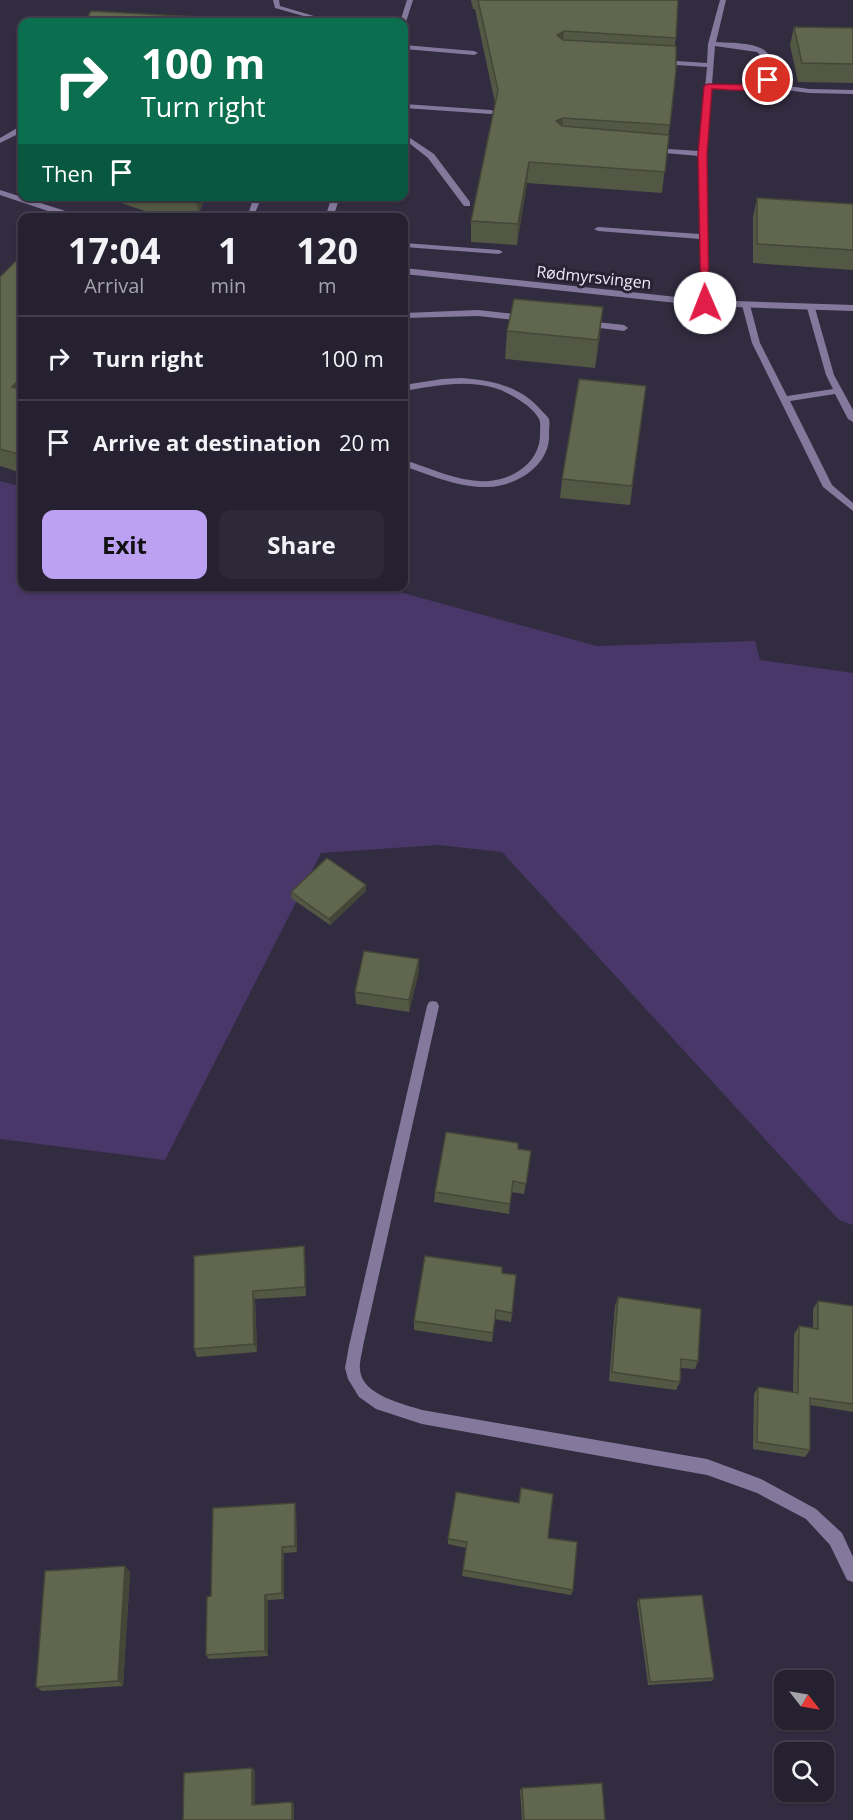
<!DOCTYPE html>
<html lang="en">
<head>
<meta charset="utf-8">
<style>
	:root { --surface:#262130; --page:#2e2938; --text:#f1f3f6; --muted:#a4a3ab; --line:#423e4c; --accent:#bca0f2 }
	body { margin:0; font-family:"Open Sans",sans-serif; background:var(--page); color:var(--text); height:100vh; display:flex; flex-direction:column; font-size:22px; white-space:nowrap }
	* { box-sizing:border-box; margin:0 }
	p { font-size:20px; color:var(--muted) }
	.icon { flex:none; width:33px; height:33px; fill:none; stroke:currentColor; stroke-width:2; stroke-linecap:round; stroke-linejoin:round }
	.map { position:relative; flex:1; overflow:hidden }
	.details { position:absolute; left:18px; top:213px; width:390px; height:378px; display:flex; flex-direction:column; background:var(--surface); border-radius:12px; box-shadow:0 2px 4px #0004,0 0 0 2px var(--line) }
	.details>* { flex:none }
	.guide { position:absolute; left:18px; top:18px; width:390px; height:183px; border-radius:12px; box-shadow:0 2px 4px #0004,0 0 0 2px var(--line); background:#0b6e4f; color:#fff; overflow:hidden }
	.needle { width:39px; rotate:121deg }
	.controls { position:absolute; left:774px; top:1670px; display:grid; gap:12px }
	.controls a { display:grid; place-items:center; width:60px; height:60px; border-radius:12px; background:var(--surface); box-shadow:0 2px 4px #0004,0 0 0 2px var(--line); font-size:30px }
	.pin { position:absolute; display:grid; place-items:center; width:51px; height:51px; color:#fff; margin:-26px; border:3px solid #fff; border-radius:50%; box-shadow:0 2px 6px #0007 }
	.me { position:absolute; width:66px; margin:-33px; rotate:359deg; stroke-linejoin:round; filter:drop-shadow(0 0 4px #0008) }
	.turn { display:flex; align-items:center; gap:21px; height:126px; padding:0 24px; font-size:27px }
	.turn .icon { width:78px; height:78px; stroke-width:2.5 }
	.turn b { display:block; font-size:42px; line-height:51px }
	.then { display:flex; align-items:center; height:57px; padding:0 24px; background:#0003; gap:12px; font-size:22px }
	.eta { display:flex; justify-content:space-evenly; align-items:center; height:102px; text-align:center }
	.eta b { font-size:36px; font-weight:700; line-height:42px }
	.primary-button { display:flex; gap:12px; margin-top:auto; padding:12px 24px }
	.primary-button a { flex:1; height:69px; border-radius:12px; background:var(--accent); color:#111; font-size:24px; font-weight:700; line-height:69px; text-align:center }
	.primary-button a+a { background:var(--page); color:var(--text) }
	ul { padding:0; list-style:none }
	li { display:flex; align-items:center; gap:18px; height:84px; padding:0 24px; border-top:2px solid var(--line) }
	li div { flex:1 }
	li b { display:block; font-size:22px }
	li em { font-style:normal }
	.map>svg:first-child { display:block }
	.green { fill:#483768 }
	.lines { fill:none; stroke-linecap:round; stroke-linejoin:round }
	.service { fill:#84799d; fill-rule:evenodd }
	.minor { fill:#84799d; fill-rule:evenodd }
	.wall { fill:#535844 }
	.shaded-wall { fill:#444737 }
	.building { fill:#61664f; stroke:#444737; stroke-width:1.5 }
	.route { fill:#e11d48; stroke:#92132f; stroke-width:1.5 }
	.labels { text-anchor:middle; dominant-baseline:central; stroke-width:6; stroke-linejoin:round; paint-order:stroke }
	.far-street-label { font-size:16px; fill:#f0ecf9; stroke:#282235 }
</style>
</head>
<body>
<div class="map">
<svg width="853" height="1820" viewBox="0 0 853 1820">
	<rect width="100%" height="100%" fill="#322c40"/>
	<path class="green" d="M0 481 22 487V586L381 587 597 646 755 641 760 660 853 673V1225L839 1220 502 852 438 845 321 853 165 1160 0 1139Z"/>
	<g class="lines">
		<g class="service">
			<path d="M273 0H279L280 6 334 22H325L275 8Z"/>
			<path d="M407 0H413L406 22 404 24 400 22Z"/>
			<path d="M720 0H726L716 42C729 43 761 42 768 54 772 60 771 72 772 79L768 83 809 89 853 90V94L809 93 762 87 740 91 712 89 707 154 709 303 705 306 701 303 700 239 598 231 594 229 598 227 700 234 699 156 653 152 649 150 653 148 699 151 707 67 661 64 657 62 661 60 707 63 708 44ZM715 46 757 52 762 57 764 78C751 91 729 86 712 84Z"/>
			<path d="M404 45 474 51 478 53 474 55 404 49Z"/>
			<path d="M404 104 491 110 495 112 491 114 404 108Z"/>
			<path d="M19 127H22V132L0 143V138Z"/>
			<path d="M404 134 434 154 470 202V206H464L428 158 404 139Z"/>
			<path d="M254 196H262L253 218H247Z"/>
			<path d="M332 196H340L333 218H325Z"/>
			<path d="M404 243 499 250 503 252 499 254 404 247Z"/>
			<path d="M746 302 750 305 760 343 787 396 833 389 826 375 807 308 811 305 815 308 834 375 853 410V422L848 419 835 394 790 401 832 485 853 503V511L823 487 752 343 742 305Z"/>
			<path d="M478 310 525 315 529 318 525 321 478 316 404 318V313Z"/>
			<path d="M587 321 624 325 628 328 624 331 584 326 583 324Z"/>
			<path d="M461 378C491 380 520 386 540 409 543 412 547 416 549 419 550 423 549 429 549 433 551 465 517 486 488 487 459 488 430 475 404 466V460C431 468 460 483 489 481 515 479 541 461 540 433 540 429 541 423 539 419 533 406 508 392 495 388 464 379 434 386 404 391V385L442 379Z"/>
			<path d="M433 1001 437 1002 439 1006 363 1346C362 1354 359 1362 360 1370 362 1395 403 1404 422 1410L707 1459 761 1479 816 1509 842 1533 853 1557V1582L847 1580 830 1545 806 1519 757 1493 707 1475 422 1424 376 1409 359 1397 348 1379 345 1368 349 1346 427 1006 429 1002Z"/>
		</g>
		<g class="minor">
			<path d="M0 190 81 216 82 218H69L0 195Z"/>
			<path d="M404 268 705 300 853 305V311L705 306 404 274Z"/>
		</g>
	</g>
	<g class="wall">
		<path d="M471 0H678L675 46 676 70 662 193 527 183 517 245 471 242V221L495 103 475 9H473Z"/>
		<path d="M794 27 853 28V83L798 82 790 45Z"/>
		<path d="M106 196H206L198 215 145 211 106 198Z"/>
		<path d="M757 198 853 204V270L753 263V217Z"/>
		<path d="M22 255V473L0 466V277Z"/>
		<path d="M507 331 600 336 595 368 505 359Z"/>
		<path d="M646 386 630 505 560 498 562 479Z"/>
		<path d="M366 885V891L330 925 291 898V892Z"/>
		<path d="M419 971 409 1012 356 1004 355 992Z"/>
		<path d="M518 1149 531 1151 524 1194 511 1192 509 1214 434 1202 435 1192Z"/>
		<path d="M305 1255 306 1296 255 1299 257 1352 197 1357 194 1349V1256Z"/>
		<path d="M502 1273 516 1275 511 1322 495 1319 492 1342 414 1330V1321Z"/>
		<path d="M618 1297 698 1361 695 1369 681 1368 680 1382 676 1390 609 1381 615 1306Z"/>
		<path d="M818 1301 853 1306V1412L810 1405V1450L805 1457 753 1449 754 1394 758 1387 793 1392 794 1334 799 1326 813 1328V1309Z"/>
		<path d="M521 1488 548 1538 573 1590 571 1595 462 1576 466 1548 448 1544V1539L518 1503Z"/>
		<path d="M296 1510 297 1552 284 1553V1599L268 1600V1656L209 1659 206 1655 211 1596Z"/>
		<path d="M130 1572 123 1686 42 1691 36 1687Z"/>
		<path d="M639 1599 714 1678 712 1681 648 1685 637 1602Z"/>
		<path d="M522 1788 605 1820H522L520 1790Z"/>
	</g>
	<g class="shaded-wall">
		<path d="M564 31 562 52 557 35Z"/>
		<path d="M563 118 561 139 556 121Z"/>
		<path d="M529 162 527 183 517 245 518 224Z"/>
		<path d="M196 196H206L198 215Z"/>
		<path d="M603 307 600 336 595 368 598 340Z"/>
		<path d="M22 377V401L12 387Z"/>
		<path d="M366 885V891L330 925 329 919Z"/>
		<path d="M419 959V971L409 1012V1000Z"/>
		<path d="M304 1246 305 1255 306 1296 305 1287Z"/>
		<path d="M253 1291 255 1299 257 1352 254 1344Z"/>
		<path d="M295 1503 296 1510 297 1552 295 1546Z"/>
		<path d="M282 1547 284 1553V1599L282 1593Z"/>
		<path d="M125 1566 130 1572 123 1686 118 1681Z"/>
		<path d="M265 1595 268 1600V1656L265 1651Z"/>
		<path d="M252 1768 255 1771V1807L252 1805Z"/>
		<path d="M292 1802 294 1804V1820H292Z"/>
	</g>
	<g class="building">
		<path d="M478 0H678L676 38 564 31 557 35 563 40 676 46V70L670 125 563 118 556 121 562 126 669 135 665 172 529 162 518 224 471 221 498 90Z"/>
		<path d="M91 11 197 17 195 22H85Z"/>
		<path d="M794 27 853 28V64L802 63Z"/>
		<path d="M757 198 853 204V250L757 244Z"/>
		<path d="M22 255V377L12 387 22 390V455L0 449V277Z"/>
		<path d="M514 299 603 307 598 340 507 331Z"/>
		<path d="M579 379 646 386 632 486 562 479Z"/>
		<path d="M327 858 366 885 329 919 291 892Z"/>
		<path d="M364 951 419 959 409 1000 355 992Z"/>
		<path d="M446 1132 518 1143V1149L531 1151 526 1184 513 1181 510 1204 435 1192Z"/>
		<path d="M304 1246 305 1287 253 1291 254 1344 194 1349V1256Z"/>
		<path d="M425 1256 502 1267V1273L516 1275 512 1313 496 1310 493 1333 414 1321Z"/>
		<path d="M618 1297 701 1309 698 1361 681 1359 680 1382 612 1372Z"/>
		<path d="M818 1301 853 1306V1404L810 1398V1450L757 1442 758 1387 798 1393 799 1326 818 1329Z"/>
		<path d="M521 1488 553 1494 548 1538 577 1542 573 1590 463 1570 467 1542 448 1539 456 1492 519 1503Z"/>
		<path d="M295 1503V1546L282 1547V1593L265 1595V1651L206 1655 207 1597 211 1596 213 1508Z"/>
		<path d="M125 1566 118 1681 36 1687 45 1571Z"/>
		<path d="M702 1595 714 1678 650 1682 639 1599Z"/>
		<path d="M252 1768V1805L292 1802V1820H183L184 1773Z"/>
		<path d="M602 1783 605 1820H524L522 1788Z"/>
	</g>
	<path class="route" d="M765 78 772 80C760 96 731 89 712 89L707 154 709 303 701 305 698 154 704 86 708 84 756 85 761 83Z"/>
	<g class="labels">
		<g class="far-street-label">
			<text transform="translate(594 277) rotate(6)">Rødmyrsvingen</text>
		</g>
	</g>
</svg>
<div class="controls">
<a><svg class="needle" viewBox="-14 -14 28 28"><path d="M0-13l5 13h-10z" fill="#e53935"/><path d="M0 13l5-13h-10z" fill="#a4a3ab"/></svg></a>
<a><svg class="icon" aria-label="search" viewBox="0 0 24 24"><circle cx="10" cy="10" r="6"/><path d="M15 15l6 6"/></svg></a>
</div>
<div class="pin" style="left:768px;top:80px;background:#d93025"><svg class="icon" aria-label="arrive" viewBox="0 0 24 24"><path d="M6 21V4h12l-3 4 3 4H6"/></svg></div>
<svg class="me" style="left:705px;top:303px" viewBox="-20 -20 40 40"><circle r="19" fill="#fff"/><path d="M0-13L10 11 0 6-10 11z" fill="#e11d48"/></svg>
<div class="guide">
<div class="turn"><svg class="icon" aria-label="right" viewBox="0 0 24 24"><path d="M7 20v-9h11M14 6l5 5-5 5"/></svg><div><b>100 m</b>Turn right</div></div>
<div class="then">Then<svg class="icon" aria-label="arrive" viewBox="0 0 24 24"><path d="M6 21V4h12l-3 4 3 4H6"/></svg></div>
</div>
<section class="details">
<div class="eta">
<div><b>17:04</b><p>Arrival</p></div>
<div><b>1</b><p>min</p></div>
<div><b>120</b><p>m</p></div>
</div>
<ul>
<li><svg class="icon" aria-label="right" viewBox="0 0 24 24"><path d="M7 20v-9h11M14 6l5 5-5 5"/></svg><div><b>Turn right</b></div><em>100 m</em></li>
<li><svg class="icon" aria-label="arrive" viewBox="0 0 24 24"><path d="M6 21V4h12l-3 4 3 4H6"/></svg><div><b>Arrive at destination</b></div><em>20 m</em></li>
</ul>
<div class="primary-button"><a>Exit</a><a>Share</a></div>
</section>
</div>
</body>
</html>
